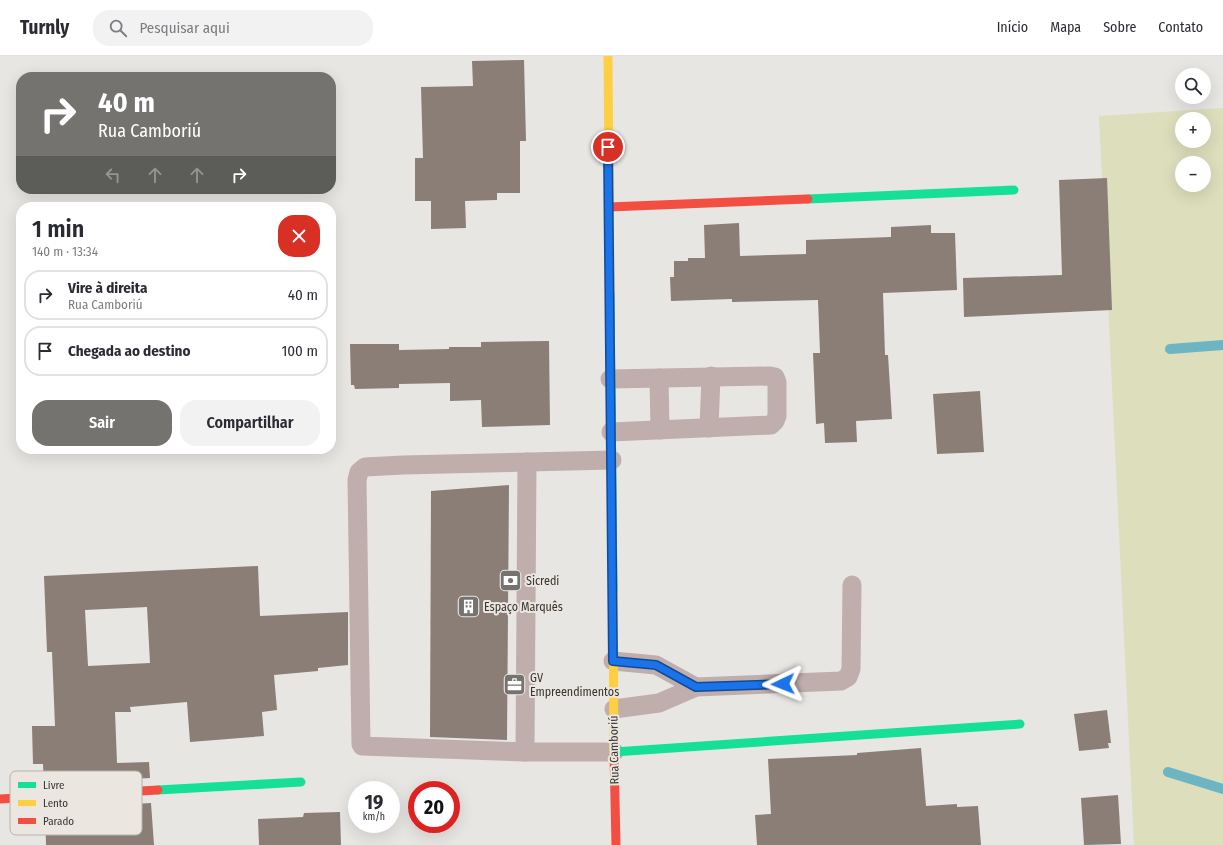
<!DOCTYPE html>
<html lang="pt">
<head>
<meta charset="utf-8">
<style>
	:root { --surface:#fff; --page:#f2f2f3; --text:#2b2b33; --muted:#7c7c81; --line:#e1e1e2; --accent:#747370 }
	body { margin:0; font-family:"Fira Sans Condensed",sans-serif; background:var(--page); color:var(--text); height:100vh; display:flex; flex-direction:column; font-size:15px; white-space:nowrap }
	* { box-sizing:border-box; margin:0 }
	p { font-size:13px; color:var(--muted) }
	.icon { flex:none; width:22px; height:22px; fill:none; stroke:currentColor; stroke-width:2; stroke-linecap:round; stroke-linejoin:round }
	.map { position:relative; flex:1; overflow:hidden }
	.side { position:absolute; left:16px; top:146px; width:320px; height:252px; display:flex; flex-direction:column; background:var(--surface); border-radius:16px; box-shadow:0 4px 16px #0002 }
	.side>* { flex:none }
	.top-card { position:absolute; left:16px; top:16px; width:320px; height:122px; border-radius:16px; box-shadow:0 4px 16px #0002; background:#747370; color:#fff; overflow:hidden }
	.fabs { position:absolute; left:1175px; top:12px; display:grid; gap:8px }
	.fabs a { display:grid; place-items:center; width:36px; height:36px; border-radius:50%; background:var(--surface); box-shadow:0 4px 16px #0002; font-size:20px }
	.speed { position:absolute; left:348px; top:725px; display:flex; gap:8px; font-size:20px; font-weight:700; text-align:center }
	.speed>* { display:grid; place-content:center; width:52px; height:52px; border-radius:50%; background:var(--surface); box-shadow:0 4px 16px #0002; line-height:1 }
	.speed small { font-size:10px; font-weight:400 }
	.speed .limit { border:6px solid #d22; background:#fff; color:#111 }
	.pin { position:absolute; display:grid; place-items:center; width:34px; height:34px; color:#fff; margin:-17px; border:2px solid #fff; border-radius:50%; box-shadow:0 1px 4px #0007 }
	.me { position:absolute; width:44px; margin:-22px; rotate:268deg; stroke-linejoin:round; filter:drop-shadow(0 0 3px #0008) }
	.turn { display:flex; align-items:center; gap:14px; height:84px; padding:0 16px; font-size:18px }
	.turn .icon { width:52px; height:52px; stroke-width:2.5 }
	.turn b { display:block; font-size:28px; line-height:34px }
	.lanes { display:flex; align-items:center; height:38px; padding:0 16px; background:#0003; justify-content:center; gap:20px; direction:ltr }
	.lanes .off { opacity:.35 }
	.round { display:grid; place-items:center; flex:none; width:42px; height:42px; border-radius:16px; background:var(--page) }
	.head { display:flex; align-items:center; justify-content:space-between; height:68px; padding:0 16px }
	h1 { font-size:24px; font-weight:600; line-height:30px }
	.primary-button { display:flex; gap:8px; margin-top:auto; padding:8px 16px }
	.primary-button a { flex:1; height:46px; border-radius:16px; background:var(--accent); color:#fff; font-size:16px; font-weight:600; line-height:46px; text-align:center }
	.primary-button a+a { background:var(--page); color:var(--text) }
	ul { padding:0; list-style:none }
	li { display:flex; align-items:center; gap:12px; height:50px; margin:0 8px 6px; padding:0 8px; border:2px solid var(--line); border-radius:16px }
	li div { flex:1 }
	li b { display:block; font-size:15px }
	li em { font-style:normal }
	header { display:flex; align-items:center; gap:24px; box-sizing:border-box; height:56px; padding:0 20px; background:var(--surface); border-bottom:1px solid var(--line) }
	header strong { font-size:19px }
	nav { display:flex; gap:22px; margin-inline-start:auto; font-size:14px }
	.search { width:280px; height:36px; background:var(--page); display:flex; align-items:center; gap:10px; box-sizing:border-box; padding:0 14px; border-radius:16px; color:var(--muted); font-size:15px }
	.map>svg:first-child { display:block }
	.green { fill:#dcdebc; fill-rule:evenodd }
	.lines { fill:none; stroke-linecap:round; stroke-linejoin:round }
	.stream { stroke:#6eb5c3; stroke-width:10 }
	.building { fill:#8a7e77; fill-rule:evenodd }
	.lane { stroke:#bfaeab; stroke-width:19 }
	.fast { stroke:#16e098; stroke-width:9 }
	.slow { stroke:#ffcf43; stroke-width:9 }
	.jam { stroke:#f24e42; stroke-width:9 }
	.route-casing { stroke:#114b97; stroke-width:10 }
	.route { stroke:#1a73e8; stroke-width:7 }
	.labels { text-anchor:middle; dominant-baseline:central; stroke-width:4; stroke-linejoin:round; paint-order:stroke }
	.poi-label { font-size:12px; fill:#363532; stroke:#ebe7e0; text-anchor:start }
	.street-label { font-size:12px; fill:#363532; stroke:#ebe7e0 }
	.key { fill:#ebe7e0; stroke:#b5b2ac; stroke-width:1 }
	.key-label { font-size:11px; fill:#363532 }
</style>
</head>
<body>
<header>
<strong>Turnly</strong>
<div class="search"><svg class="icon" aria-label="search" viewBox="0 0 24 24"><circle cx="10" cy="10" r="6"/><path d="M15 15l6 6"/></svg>Pesquisar aqui</div>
<nav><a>Início</a><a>Mapa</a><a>Sobre</a><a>Contato</a></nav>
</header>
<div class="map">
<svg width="1223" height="789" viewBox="0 0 1223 789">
	<rect width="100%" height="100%" fill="#e8e6e3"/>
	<path class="green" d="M1223 52V789H1134L1099 60ZM1182 63H1204V85H1182ZM1182 107H1204V129H1182Z"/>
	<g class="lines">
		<g class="stream">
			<path d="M1170 293 1223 289"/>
			<path d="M1168 716 1223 733"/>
		</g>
	</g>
	<g class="building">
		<path d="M524 4 526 85H520V137H497V144L465 145 466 172 431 173V145H415V102H423L421 31 473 30 472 5Z"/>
		<path d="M1107 122 1112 254 964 261 963 222 1062 219 1059 124Z"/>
		<path d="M739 167 740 200 806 198V184L891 181V171L931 169V177H955L957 234 883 237 885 299H888L892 363 856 365 857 386 825 387 824 367 816 368 813 297H820L818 244 732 246V243L671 245 670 221H674V205H688V202H705L704 169Z"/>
		<path d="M549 285 550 369 482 371 481 344 450 345V327L399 328V332L355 333 354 329H351L350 288H399V294L449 293V291H481V286Z"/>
		<path d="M980 335 984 396 937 398 933 338Z"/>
		<path d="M509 429 507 684 430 681 431 435Z"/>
		<path d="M258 510 260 560 348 556V609L318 612V615L274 619 277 654 262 656 264 680 190 686 187 646 130 651 131 656H115L117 707 149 706 150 722 44 728 43 708H33L32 670H55L52 596H47L44 520ZM147 551 150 607 88 610 85 554Z"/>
		<path d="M1107 654 1111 687H1108L1109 692 1079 695 1074 658Z"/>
		<path d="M921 692 926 750 957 748V751L978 750 981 789H757L755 759 771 758 768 703 857 699V697Z"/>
		<path d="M1118 739 1121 788 1084 789 1081 742Z"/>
		<path d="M151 747 154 789H46L45 753Z"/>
		<path d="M340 756 341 789H259L258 763 303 761 304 757Z"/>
	</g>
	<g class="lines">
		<g class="lane">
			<path d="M659 322 660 374"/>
			<path d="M610 323 770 320 775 321 777 326V360L775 365 771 369 611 376"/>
			<path d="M709 372 711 320"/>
			<path d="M612 404 403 409 365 411 359 416 357 424 361 688 362 690 525 696H614"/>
			<path d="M613 605 656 609 696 631"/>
			<path d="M614 653 659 647 696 631 841 625 848 621 851 613 852 529"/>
			<path d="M525 696 527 406"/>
		</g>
		<g class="fast">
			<path d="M808 143 1014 134"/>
			<path d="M610 237 613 534"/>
			<path d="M614 696 1020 668"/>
			<path d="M158 734 301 726"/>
		</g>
		<g class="slow">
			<path d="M608 0 610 237"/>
			<path d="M613 534 614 698"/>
		</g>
		<g class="jam">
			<path d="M609 151 808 143"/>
			<path d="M614 698 616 789"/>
			<path d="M0 743 158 734"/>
		</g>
	</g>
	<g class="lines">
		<defs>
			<path id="route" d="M608 91 613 605 656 609 696 631 783 628"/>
		</defs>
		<use href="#route" class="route-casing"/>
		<use href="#route" class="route"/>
	</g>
	<defs>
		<symbol id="bank-square" viewBox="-11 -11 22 22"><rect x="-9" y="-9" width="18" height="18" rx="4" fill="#747370" stroke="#ebe7e0"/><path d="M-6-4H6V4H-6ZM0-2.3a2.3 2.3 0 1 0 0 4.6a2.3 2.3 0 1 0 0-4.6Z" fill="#fff"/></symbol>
		<symbol id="building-square" viewBox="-11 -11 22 22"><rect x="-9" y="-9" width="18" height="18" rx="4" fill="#747370" stroke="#ebe7e0"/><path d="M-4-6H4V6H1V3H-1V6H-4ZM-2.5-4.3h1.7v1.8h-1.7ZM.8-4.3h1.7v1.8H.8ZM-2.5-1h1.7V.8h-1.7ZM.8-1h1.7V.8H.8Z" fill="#fff"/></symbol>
		<symbol id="office-square" viewBox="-11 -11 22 22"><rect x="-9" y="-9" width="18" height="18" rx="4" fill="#747370" stroke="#ebe7e0"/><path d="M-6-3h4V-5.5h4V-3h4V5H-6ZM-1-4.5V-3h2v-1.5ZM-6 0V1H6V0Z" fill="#fff"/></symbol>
	</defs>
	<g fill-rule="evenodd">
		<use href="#bank-square" x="498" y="512" width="25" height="25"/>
		<use href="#building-square" x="456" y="538" width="25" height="25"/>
		<use href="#office-square" x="502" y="616" width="25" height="25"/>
	</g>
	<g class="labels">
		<g class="poi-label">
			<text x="526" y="525">Sicredi</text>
			<text x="484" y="551">Espaço Marquês</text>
			<text x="530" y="622">GV<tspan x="530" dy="14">Empreendimentos</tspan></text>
		</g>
		<g class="street-label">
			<text transform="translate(614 694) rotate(-91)">Rua Camboriú</text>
		</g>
	</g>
	<rect x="10" y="715" width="132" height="64" rx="6" class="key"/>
	<rect x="18" y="726" width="18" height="6" fill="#16e098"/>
	<rect x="18" y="744" width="18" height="6" fill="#ffcf43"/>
	<rect x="18" y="762" width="18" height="6" fill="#f24e42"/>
	<g class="key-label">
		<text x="43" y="733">Livre</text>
		<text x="43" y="751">Lento</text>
		<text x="43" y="769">Parado</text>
	</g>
</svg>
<div class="fabs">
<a><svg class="icon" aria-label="search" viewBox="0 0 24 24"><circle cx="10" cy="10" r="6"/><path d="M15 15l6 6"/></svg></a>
<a>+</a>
<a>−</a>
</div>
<div class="speed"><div>19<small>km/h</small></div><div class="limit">20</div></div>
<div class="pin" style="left:608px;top:91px;background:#d93025"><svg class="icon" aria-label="arrive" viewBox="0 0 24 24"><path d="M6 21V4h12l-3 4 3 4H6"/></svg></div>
<svg class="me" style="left:783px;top:628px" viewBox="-20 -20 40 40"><path d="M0-17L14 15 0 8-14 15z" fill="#1a73e8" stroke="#fff" stroke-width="4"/></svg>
<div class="top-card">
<div class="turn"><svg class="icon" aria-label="right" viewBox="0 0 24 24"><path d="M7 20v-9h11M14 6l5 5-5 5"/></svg><div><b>40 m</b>Rua Camboriú</div></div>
<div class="lanes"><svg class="icon off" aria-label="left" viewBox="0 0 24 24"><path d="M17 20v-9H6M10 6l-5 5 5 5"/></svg><svg class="icon off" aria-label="ahead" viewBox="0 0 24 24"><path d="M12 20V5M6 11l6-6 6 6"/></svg><svg class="icon off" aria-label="ahead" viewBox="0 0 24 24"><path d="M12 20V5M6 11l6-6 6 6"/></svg><svg class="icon" aria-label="right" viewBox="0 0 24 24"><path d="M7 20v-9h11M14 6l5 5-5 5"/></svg></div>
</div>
<section class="side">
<div class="head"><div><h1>1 min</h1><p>140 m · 13:34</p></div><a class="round" style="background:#d93025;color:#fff"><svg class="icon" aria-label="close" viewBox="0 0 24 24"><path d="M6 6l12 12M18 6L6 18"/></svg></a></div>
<ul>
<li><svg class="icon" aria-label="right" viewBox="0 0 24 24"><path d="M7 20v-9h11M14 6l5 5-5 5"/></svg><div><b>Vire à direita</b><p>Rua Camboriú</p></div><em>40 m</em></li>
<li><svg class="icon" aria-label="arrive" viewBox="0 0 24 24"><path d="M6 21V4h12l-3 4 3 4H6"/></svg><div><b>Chegada ao destino</b></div><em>100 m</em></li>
</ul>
<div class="primary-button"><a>Sair</a><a>Compartilhar</a></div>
</section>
</div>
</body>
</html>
